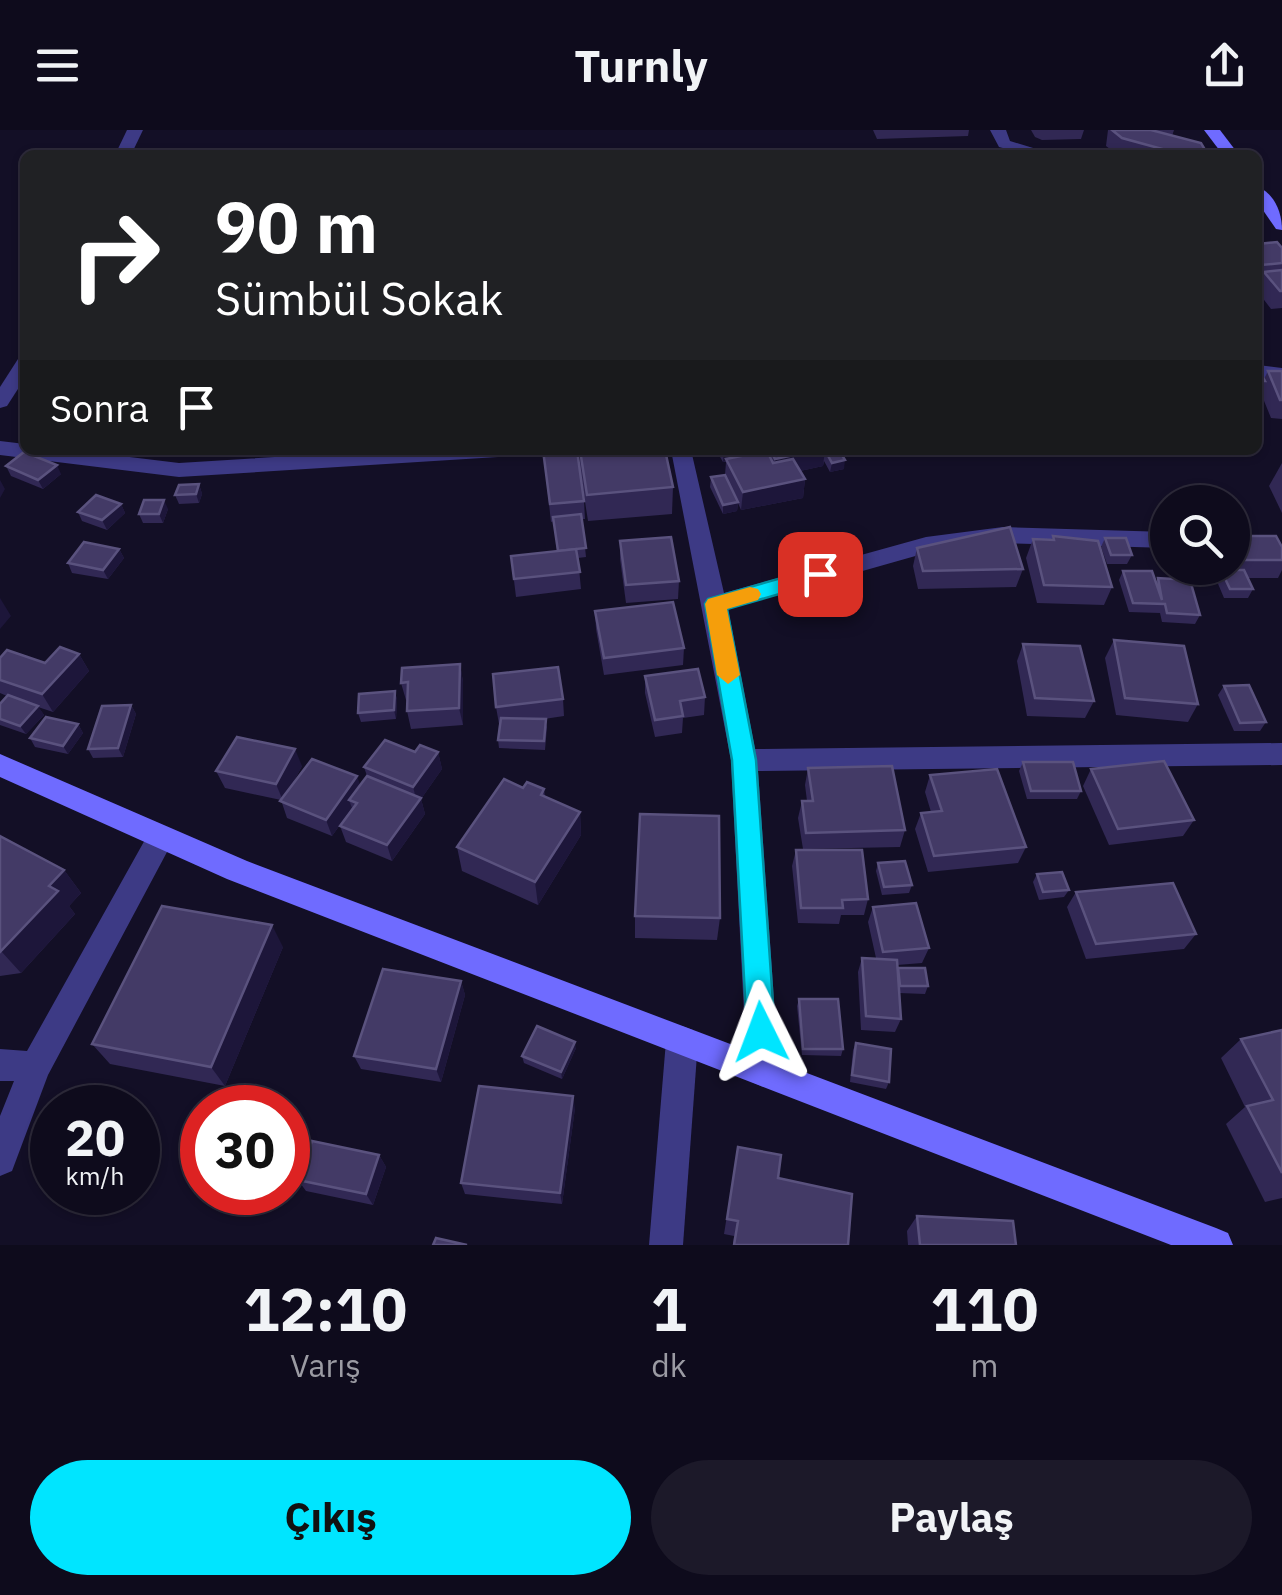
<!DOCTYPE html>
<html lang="tr">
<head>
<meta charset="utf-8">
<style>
	:root { --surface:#0e0b1c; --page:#1c1929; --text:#f1f3f6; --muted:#9b9ba3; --line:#2e2b3b; --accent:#00e5ff }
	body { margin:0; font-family:"IBM Plex Sans",sans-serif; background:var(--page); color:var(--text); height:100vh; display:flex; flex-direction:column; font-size:38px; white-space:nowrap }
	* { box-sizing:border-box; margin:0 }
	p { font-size:32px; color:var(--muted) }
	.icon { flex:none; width:55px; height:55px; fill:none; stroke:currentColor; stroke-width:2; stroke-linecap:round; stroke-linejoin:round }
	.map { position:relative; height:1115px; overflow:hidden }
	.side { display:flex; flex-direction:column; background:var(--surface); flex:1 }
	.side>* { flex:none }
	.banner { position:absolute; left:20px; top:20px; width:1242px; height:305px; border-radius:15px; box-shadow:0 2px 8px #0004,0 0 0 2px var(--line); background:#202124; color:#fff; overflow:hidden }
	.controls { position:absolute; left:1150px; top:355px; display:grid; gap:20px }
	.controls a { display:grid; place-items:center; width:100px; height:100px; border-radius:50%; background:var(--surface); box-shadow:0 2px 8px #0004,0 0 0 2px var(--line); font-size:50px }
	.speed { position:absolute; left:30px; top:955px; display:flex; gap:20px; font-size:50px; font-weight:700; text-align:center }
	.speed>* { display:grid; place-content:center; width:130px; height:130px; border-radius:50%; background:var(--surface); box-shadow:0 2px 8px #0004,0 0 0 2px var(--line); line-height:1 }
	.speed small { font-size:25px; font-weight:400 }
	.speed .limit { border:15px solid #d22; background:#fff; color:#111 }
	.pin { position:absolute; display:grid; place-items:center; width:85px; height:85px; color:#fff; margin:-42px; border-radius:20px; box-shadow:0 5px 15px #0006 }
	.me { position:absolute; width:110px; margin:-55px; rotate:357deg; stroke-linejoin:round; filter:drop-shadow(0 0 8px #0008) }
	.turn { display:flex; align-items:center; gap:35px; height:210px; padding:0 30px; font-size:45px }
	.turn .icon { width:130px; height:130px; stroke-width:2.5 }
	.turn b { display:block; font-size:70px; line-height:85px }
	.then { display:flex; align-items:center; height:95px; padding:0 30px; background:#0003; gap:20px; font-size:38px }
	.eta { display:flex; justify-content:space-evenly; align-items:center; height:170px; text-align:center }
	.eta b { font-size:60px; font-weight:700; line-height:70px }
	.cta { display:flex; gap:20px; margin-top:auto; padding:20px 30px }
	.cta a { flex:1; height:115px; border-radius:60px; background:var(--accent); color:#111; font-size:40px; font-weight:700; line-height:115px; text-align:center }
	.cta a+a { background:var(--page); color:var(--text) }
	header { display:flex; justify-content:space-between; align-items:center; height:130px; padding:0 30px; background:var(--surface); font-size:45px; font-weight:700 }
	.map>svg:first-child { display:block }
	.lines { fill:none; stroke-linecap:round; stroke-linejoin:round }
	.street { fill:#3d3a85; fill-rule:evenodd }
	.secondary { fill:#6f6bff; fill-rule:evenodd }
	.wall { fill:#312854 }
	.shaded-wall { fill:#1d163a }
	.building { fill:#433a66; stroke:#5a527e; stroke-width:2.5 }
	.route { fill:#00e5ff; stroke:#0095a6; stroke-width:2.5 }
	.slow { fill:#f59e0b }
</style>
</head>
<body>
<header><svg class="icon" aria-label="menu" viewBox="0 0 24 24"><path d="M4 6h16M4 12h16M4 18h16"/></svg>Turnly<svg class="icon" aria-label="share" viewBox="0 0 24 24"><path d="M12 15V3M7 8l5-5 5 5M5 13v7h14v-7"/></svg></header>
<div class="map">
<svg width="1282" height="1115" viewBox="0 0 1282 1115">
	<rect width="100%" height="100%" fill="#130f26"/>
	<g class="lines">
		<g class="street">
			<path d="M127 0H143L131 25H115Z"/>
			<path d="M990 0H1006L1010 11 1056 25H1029L999 17Z"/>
			<path d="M25 227V248L7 276 0 278V257L18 229Z"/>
			<path d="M1258 235 1282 238V250L1258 247Z"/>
			<path d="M0 311 25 314V320H72L179 333 389 320H508L498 327 179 347 0 325Z"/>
			<path d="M671 320H691L724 463 926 407 1003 397 1168 402V418L1003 413 926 423 728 479 755 619 1282 613V635L758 641 779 941 774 952 763 957 752 952 747 941 731 630Z"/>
			<path d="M161 695 171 699 175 707 48 945 12 1041 0 1046V986L14 951H0V919L27 921 151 699Z"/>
			<path d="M682 896 693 900 698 911 683 1115H649L666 911 671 900Z"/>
		</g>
		<g class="secondary">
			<path d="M1204 0H1220L1239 25H1223Z"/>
			<path d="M1258 57C1275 64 1282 83 1282 100L1276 99 1258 73Z"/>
			<path d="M0 624 247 731 1216 1098 1228 1103 1233 1115H1171L227 749 0 647Z"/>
		</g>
	</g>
	<g class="wall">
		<path d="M873 0H969L968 6 877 9Z"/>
		<path d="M1031 0H1084L1081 9 1042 10 1035 7Z"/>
		<path d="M1108 0H1174L1172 6 1207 25H1118L1106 16Z"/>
		<path d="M1258 114 1282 118V178L1271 179 1258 162 1259 152H1258Z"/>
		<path d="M1258 238 1264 249 1268 241H1282V289L1271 288 1260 261 1258 267Z"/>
		<path d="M543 320 584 371 585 389H582L586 427 578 428 581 459 516 467 511 426 557 421 554 391 551 392Z"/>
		<path d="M579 320 673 357 672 384 588 391 580 339Z"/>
		<path d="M716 320H839L844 339 830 342 824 331 823 336 800 341 805 349 803 368 741 380 738 373 737 381 723 384 710 357 711 347 725 345 726 332H723Z"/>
		<path d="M1282 333V383L1269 356Z"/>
		<path d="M6 336 61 344 43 359 11 346Z"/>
		<path d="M199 354 202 364 199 373 179 374 175 365Z"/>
		<path d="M121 374 125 383 107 400 82 391 78 382Z"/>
		<path d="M168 379 163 393H143L139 384Z"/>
		<path d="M1053 406 1112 457 1104 475 1037 473 1026 428 1033 409 1051 410Z"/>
		<path d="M1232 406 1282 417V440L1278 448H1248L1253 459 1248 468H1224L1216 449 1219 443 1217 438H1232Z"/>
		<path d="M1105 408 1132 425 1127 434H1107L1101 417Z"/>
		<path d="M620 411 679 451 678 469 626 473 620 429Z"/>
		<path d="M917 418 1023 439 1016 457 918 459 913 436Z"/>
		<path d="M119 419 124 428 108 449 72 443 68 433Z"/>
		<path d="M1123 441 1156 452 1158 448 1200 485 1195 494 1162 492 1160 483 1129 482 1119 450Z"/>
		<path d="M595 481 684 518 683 535 604 545 596 499Z"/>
		<path d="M1114 510 1198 574 1188 592 1116 585 1105 528Z"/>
		<path d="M1023 514 1094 571 1085 588 1027 586 1017 531Z"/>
		<path d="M79 524 89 541 53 582 38 577 44 585 26 604 0 595V574L7 566 0 563V528L45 533Z"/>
		<path d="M460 534 463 552V595L411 599 407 581V570H406L401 553Z"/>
		<path d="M645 546 705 567 704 585 683 588 682 603 655 607 645 563Z"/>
		<path d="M1224 556 1266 592 1260 601H1234L1218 565Z"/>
		<path d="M395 561 397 570 396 589 361 592 358 583Z"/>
		<path d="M563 569 564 586 544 589 547 597 545 620 499 618 498 610 499 594 496 577Z"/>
		<path d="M131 575 136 584 123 627 93 628 88 619Z"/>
		<path d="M78 594 83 603 68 624 35 617 30 608Z"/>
		<path d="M415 622H438L442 639 421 669 425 684 392 731 346 712 340 696 352 678 332 706 287 688 281 670 225 658 216 641 302 636 290 658 360 655 367 646 364 637Z"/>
		<path d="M1023 632 1081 661 1077 669H1027L1019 641Z"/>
		<path d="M808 638 905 700 900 717 803 719 798 688 802 671H807L805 655Z"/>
		<path d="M1091 639 1194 690 1183 706 1109 715 1083 656Z"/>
		<path d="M930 645 1026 717 1018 733 928 742 915 699 921 683 931 682 925 662Z"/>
		<path d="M523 658 544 659 545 667 580 682 581 705 538 775 462 741 457 717Z"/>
		<path d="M0 706 64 740 81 763 69 776 75 784 21 843 0 846Z"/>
		<path d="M796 720 868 769 864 785H841L839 794 798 793 792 736Z"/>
		<path d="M878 733 912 755 909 763 882 765 876 741Z"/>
		<path d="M1037 744 1069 760 1064 767 1039 770 1033 752Z"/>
		<path d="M1076 762 1196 804 1184 819 1086 829 1067 777Z"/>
		<path d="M873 777 929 818 922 833 897 835 898 838 928 856 925 864 899 863 901 889 895 902 861 900 858 842 862 828H876L868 792Z"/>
		<path d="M635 786 720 788 717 810 635 808Z"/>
		<path d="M283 817 225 956 110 934 92 914Z"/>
		<path d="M461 851 465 865 441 952 361 939 354 926Z"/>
		<path d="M799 869 843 919 841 926 802 925 797 876Z"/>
		<path d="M1282 900V1068L1265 1072 1226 994 1245 977 1221 928 1241 909Z"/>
		<path d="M856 913 889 952 886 959 850 952 853 920Z"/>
		<path d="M576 918 562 949 524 933 522 926Z"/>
		<path d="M575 978 562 1074 465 1064 461 1053Z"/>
		<path d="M738 1017 778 1048 848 1115H733L734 1106 724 1104Z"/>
		<path d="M379 1025 386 1037 373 1075 306 1061 298 1050Z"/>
		<path d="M917 1086 1016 1115H908L907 1101Z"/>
	</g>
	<g class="shaded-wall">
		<path d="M724 320H762V322L723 332Z"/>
		<path d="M817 320H825L823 336 773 347 775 329Z"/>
		<path d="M845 330 844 339 830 342 832 333Z"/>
		<path d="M57 335 61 344 43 359 38 350Z"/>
		<path d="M805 349 803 368 741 380 743 362Z"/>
		<path d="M0 350 5 359 0 368Z"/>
		<path d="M199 354 202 364 199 373 196 364Z"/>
		<path d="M164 370 168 379 163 393 159 384Z"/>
		<path d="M738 372 737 381 723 384V375Z"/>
		<path d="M121 374 125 383 107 400 102 390Z"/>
		<path d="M119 419 124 428 108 449 103 440Z"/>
		<path d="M0 468 11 486 0 499Z"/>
		<path d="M79 524 89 541 53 582 42 564Z"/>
		<path d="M460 534 463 552V595L459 578Z"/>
		<path d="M395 561 397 570 396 589 394 580Z"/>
		<path d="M131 575 136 584 123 627 118 618Z"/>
		<path d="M38 576 44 585 26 604 20 596Z"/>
		<path d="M78 594 83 603 68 624 63 616Z"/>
		<path d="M295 619 302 636 283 671 276 654Z"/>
		<path d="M438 622 442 639 421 669 425 684 392 731 387 715 417 672 413 657Z"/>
		<path d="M357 646 363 663 349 670 352 678 332 706 326 690Z"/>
		<path d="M580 682 581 705 538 775 535 752Z"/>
		<path d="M64 740 81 763 69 776 75 784 21 843 1 821 49 756Z"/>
		<path d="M272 795 283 817 225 956 211 937Z"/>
		<path d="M461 851 465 865 441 952 436 939Z"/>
		<path d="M575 912 576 918 562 949 561 942Z"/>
		<path d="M573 966 575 978 562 1074 560 1063Z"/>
		<path d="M379 1025 386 1037 373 1075 366 1064Z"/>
	</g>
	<g class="building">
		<path d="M1112 0H1151L1201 13 1207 23 1206 25H1184L1122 8Z"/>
		<path d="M1277 112 1282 118V133L1261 135 1258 130V114Z"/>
		<path d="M1282 140V161H1280L1264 142Z"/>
		<path d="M1258 238 1265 251H1258Z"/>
		<path d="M1268 241H1282V270H1280Z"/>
		<path d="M543 320H577L584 371 550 374Z"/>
		<path d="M580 320H665L673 357 587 365Z"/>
		<path d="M770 320H817L775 329Z"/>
		<path d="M825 320H839L845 330 832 333Z"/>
		<path d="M767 321 773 333 793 329 805 349 743 362 726 329Z"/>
		<path d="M24 322 57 335 38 350 6 336Z"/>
		<path d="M725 345 738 372 723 375 711 347Z"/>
		<path d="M199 354 196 364 175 365 179 355Z"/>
		<path d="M96 365 121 374 102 390 78 382Z"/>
		<path d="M144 370H164L159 384H139Z"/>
		<path d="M581 384 586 418 558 421 553 387Z"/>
		<path d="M1010 397 1023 439 923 441 917 418Z"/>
		<path d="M1053 406 1098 411 1112 457 1044 455 1033 409 1054 410Z"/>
		<path d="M1232 406H1276L1282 417V430H1232Z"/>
		<path d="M671 407 679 451 626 455 620 411Z"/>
		<path d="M1105 408H1126L1132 425H1111Z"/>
		<path d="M84 412 119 419 103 440 68 433Z"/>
		<path d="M576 419 580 442 514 449 511 426Z"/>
		<path d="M1221 440H1244L1253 459H1230Z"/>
		<path d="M1123 441H1152L1162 470 1158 448 1190 450 1200 485 1167 483 1165 474 1133 473Z"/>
		<path d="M673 472 684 518 604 528 595 481Z"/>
		<path d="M1114 510 1184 516 1198 574 1125 568Z"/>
		<path d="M1023 514 1080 516 1094 571 1035 568Z"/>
		<path d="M60 517 79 524 42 564 0 550V528L7 520 45 533Z"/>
		<path d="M460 534 459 578 407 581 408 552 401 553 402 538Z"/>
		<path d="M558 537 563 569 496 577 493 544Z"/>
		<path d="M698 539 705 567 680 571 683 586 655 590 645 546Z"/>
		<path d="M1249 555 1266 592 1240 593 1224 556Z"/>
		<path d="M395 561 394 580 358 583 359 564Z"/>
		<path d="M8 565 38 576 20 596 0 589V574Z"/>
		<path d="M131 575 118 618 88 619 102 576Z"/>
		<path d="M46 587 78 594 63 616 30 608Z"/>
		<path d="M501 588 546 589 544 611 498 610Z"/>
		<path d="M237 607 295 619 276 654 216 641Z"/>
		<path d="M385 610 415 622 420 615 438 622 413 657 364 637Z"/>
		<path d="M312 629 357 646 326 690 280 671Z"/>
		<path d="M1164 631 1194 690 1118 699 1091 639Z"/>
		<path d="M1023 632H1073L1081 661H1031Z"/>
		<path d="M892 636 905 700 806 703 802 671H813L808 638Z"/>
		<path d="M997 639 1026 717 934 726 921 683 942 681 930 645Z"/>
		<path d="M367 646 421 668 387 715 340 696 357 673 349 670Z"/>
		<path d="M504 649 523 658 527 652 544 659 541 665 580 682 535 752 457 717Z"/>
		<path d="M640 684 719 686 720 788 635 786Z"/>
		<path d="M0 706 64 740 49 756 58 761 0 822Z"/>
		<path d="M796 720H862L868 769 842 770 843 778H801Z"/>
		<path d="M905 731 912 755 884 757 878 733Z"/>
		<path d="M1062 742 1069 760 1043 762 1037 744Z"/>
		<path d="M1173 753 1196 804 1096 814 1076 762Z"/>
		<path d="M916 773 929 818 883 822 873 777Z"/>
		<path d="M162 776 272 795 211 937 92 914Z"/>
		<path d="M862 828 897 830 901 889 866 886Z"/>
		<path d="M898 838H925L928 856H900Z"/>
		<path d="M383 839 461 851 436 939 354 926Z"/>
		<path d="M799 869H838L843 919H803Z"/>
		<path d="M537 896 575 912 561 942 522 926Z"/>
		<path d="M1282 900V1043L1247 976 1273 970 1241 909Z"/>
		<path d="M856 913 891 919 889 952 852 945Z"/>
		<path d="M479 956 573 966 560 1063 461 1053Z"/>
		<path d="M312 1011 379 1025 366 1064 298 1050Z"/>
		<path d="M738 1017 781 1025 778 1048 852 1064 848 1115H734L738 1091 727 1089Z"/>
		<path d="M917 1086 1013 1091 1016 1115H920Z"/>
		<path d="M436 1108 467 1115H433Z"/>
	</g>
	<path class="route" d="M820 437 828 439 831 444 828 450 727 479 756 630 775 902 771 912 761 916 751 912 747 902 732 630 705 474 708 469Z"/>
	<path class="slow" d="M750 457 758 459 761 464 758 470 727 479 740 545 728 554 717 545 705 474 708 469Z"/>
</svg>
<div class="controls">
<a><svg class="icon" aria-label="search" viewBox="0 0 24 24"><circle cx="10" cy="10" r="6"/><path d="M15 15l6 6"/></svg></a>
</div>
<div class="speed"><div>20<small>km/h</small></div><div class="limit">30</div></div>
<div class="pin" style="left:820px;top:444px;background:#d93025"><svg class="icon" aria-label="arrive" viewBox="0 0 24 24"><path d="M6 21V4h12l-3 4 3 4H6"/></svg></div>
<svg class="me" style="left:761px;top:902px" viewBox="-20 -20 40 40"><path d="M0-17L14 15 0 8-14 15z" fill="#00e5ff" stroke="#fff" stroke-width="4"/></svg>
<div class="banner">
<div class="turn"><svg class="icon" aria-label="right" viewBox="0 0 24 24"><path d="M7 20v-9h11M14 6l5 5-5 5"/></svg><div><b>90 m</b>Sümbül Sokak</div></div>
<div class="then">Sonra<svg class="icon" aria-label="arrive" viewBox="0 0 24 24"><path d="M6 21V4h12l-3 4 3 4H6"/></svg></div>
</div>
</div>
<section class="side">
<div class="eta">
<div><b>12:10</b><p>Varış</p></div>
<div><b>1</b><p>dk</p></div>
<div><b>110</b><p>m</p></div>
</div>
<div class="cta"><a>Çıkış</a><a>Paylaş</a></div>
</section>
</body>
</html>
